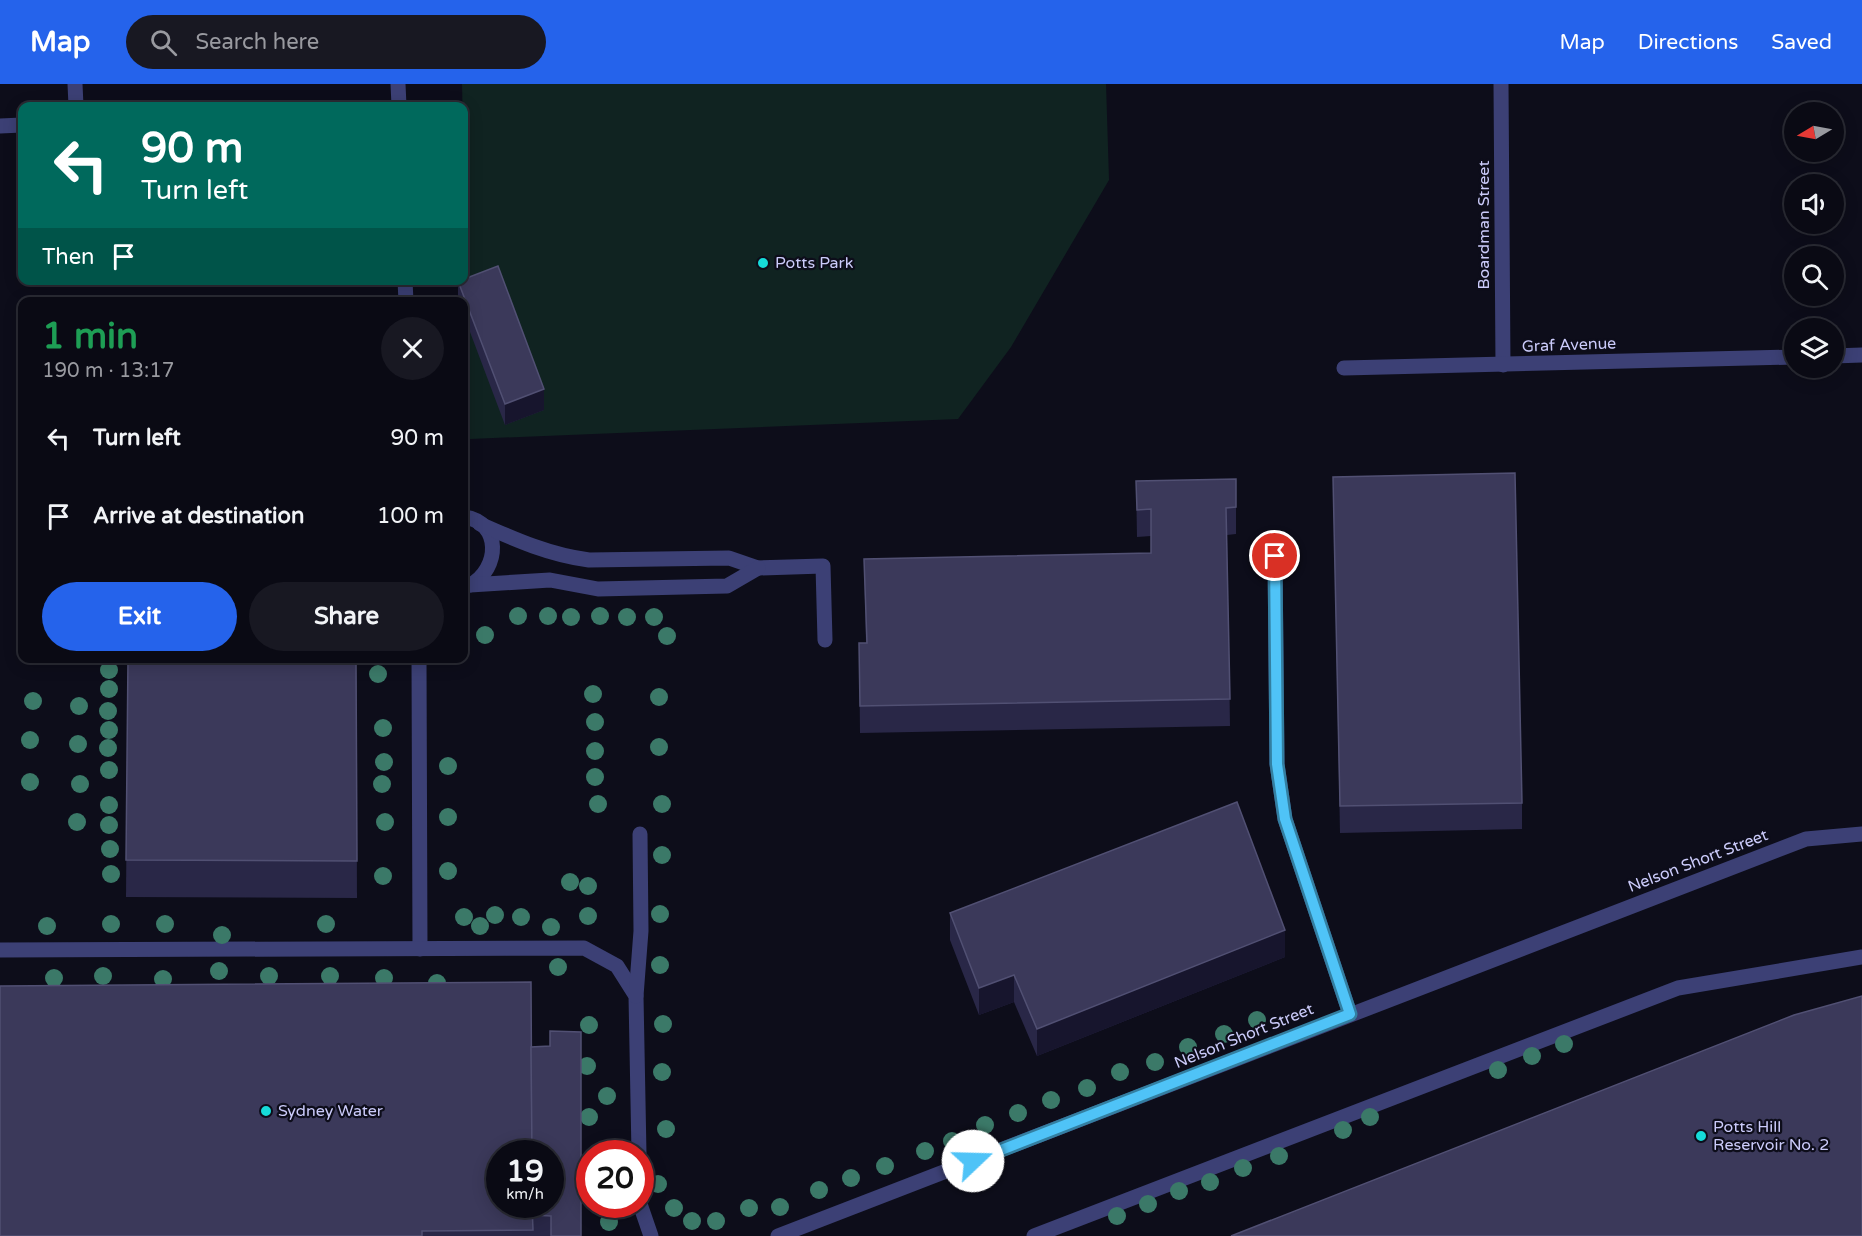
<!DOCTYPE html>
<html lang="en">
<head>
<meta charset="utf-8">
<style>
	:root { --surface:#0a0a14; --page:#181822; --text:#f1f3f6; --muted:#999aa0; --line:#2a2b34; --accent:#2563eb }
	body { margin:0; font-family:"Varela Round",sans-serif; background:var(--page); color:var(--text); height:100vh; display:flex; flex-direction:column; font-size:22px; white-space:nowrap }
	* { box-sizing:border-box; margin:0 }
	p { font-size:20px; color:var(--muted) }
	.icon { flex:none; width:33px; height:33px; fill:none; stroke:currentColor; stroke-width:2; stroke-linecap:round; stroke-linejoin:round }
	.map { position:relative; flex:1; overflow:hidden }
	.details { position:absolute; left:18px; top:213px; width:450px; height:366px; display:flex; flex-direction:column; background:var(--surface); border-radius:12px; box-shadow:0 3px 15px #0003,0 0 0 2px var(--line) }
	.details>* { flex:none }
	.top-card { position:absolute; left:18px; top:18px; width:450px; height:183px; border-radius:12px; box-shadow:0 3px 15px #0003,0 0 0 2px var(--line); background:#00695c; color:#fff; overflow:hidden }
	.needle { width:39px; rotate:260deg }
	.controls { position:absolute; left:1784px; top:18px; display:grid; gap:12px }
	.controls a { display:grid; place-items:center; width:60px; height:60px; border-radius:50%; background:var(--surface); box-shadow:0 3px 15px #0003,0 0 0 2px var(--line); font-size:30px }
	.speed { position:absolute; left:486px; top:1056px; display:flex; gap:12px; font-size:30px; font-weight:700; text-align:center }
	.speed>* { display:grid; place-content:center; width:78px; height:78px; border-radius:50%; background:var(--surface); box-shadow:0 3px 15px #0003,0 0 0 2px var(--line); line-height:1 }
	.speed small { font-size:15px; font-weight:400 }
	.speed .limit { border:9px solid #d22; background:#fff; color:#111 }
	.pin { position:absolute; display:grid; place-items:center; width:51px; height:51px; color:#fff; margin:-26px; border:3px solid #fff; border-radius:50%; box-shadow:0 2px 6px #0007 }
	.me { position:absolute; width:66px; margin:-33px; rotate:69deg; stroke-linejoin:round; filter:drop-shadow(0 0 4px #0008) }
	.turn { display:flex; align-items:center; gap:21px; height:126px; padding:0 24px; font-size:27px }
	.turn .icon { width:78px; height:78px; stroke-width:2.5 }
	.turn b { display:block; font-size:42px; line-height:51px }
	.then { display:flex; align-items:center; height:57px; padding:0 24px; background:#0003; gap:12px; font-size:22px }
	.round { display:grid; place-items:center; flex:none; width:63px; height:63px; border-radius:32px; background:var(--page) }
	.summary { display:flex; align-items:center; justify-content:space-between; height:102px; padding:0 24px }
	h1 { font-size:36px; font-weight:700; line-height:45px; color:#1e9e55 }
	.button { display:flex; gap:12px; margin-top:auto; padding:12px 24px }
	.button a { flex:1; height:69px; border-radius:36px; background:var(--accent); color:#fff; font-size:24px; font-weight:700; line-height:69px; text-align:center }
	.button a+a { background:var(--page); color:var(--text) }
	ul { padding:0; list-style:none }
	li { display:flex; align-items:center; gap:18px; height:78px; padding:0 24px }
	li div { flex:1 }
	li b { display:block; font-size:22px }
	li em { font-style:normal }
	header { display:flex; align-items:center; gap:36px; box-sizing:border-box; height:84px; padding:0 30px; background:var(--accent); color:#fff }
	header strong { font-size:28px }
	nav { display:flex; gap:33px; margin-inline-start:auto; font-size:21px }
	.search { width:420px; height:54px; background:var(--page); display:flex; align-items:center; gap:15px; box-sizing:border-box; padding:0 21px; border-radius:33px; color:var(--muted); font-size:22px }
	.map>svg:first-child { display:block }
	.green { fill:#102321 }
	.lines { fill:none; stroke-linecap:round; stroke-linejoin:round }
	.minor { stroke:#3c4075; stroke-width:15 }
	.tree { fill:#3b7968 }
	.wall { fill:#292747 }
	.shaded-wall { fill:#17152d }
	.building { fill:#3b395a; stroke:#515073; stroke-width:1.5 }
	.route-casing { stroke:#337fa1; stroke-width:15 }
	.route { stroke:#4fc3f7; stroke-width:10 }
	.poi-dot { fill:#16dbd9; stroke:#0d0d1a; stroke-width:2 }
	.labels { text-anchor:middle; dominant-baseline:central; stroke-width:4.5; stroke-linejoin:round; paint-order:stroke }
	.street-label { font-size:16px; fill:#cbcbfa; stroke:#0d0d1a }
	.poi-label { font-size:16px; fill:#cbcbfa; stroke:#0d0d1a; text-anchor:start }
</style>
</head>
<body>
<header>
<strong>Map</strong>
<div class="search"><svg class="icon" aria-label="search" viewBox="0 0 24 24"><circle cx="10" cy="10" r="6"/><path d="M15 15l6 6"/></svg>Search here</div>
<nav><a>Map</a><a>Directions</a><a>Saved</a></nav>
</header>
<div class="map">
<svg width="1862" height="1152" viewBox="0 0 1862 1152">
	<rect width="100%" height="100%" fill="#0d0d1a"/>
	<path class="green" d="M462 0H1106L1109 96 1011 263 958 335 470 355Z"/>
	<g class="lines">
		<g class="minor">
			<path d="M75 0 76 22"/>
			<path d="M398 0 399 22"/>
			<path d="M1501 0 1503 281"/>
			<path d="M0 42 22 41"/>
			<path d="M405 196 406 218"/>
			<path d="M1833 272 1862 271"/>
			<path d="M1344 284 1794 273"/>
			<path d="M464 433C502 438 500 485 470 501"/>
			<path d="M480 440C516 456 550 471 589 476L729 474 758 484 823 482 825 556"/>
			<path d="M1275 472 1277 680 1285 735 1350 930"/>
			<path d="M470 501 550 496 598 505 727 502 758 484"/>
			<path d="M419 574 420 865"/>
			<path d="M0 866 584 864 617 882 636 912 639 1070"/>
			<path d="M636 912 641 847 640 750"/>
			<path d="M640 1120 651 1152"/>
			<path d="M778 1152 1806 755 1862 750"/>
			<path d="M1034 1152 1678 904 1862 873"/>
		</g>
	</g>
	<g class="tree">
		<circle cx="518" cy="532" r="9"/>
		<circle cx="548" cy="532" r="9"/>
		<circle cx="600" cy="532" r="9"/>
		<circle cx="571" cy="533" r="9"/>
		<circle cx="627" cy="533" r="9"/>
		<circle cx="654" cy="533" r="9"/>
		<circle cx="485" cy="551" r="9"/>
		<circle cx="667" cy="552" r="9"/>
		<circle cx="109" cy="586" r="9"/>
		<circle cx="378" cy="590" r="9"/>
		<circle cx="109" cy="605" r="9"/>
		<circle cx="593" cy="610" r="9"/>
		<circle cx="659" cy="613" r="9"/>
		<circle cx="33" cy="617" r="9"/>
		<circle cx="79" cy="622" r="9"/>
		<circle cx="108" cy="627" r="9"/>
		<circle cx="595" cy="638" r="9"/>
		<circle cx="383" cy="644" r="9"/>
		<circle cx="109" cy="646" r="9"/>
		<circle cx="30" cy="656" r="9"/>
		<circle cx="78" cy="660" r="9"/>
		<circle cx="659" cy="663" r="9"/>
		<circle cx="108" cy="664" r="9"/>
		<circle cx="595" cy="667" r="9"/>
		<circle cx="384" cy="678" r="9"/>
		<circle cx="448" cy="682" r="9"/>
		<circle cx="109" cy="686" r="9"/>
		<circle cx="595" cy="693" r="9"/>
		<circle cx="30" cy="698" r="9"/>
		<circle cx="80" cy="700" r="9"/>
		<circle cx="382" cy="700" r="9"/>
		<circle cx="598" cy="720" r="9"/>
		<circle cx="662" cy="720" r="9"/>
		<circle cx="109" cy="721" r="9"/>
		<circle cx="448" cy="733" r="9"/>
		<circle cx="77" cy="738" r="9"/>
		<circle cx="385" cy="738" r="9"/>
		<circle cx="109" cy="741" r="9"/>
		<circle cx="110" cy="765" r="9"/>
		<circle cx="662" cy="771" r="9"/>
		<circle cx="448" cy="787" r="9"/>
		<circle cx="111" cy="790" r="9"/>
		<circle cx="383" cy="792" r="9"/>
		<circle cx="570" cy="798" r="9"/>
		<circle cx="588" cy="802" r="9"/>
		<circle cx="660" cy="830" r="9"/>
		<circle cx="495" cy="831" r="9"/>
		<circle cx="588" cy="832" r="9"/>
		<circle cx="464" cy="833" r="9"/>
		<circle cx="521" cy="833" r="9"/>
		<circle cx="111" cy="840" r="9"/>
		<circle cx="165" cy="840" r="9"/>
		<circle cx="326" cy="840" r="9"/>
		<circle cx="47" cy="842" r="9"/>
		<circle cx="480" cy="842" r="9"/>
		<circle cx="551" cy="843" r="9"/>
		<circle cx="222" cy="851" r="9"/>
		<circle cx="660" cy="881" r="9"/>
		<circle cx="558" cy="883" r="9"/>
		<circle cx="219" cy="887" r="9"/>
		<circle cx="103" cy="892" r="9"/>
		<circle cx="269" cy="892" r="9"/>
		<circle cx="330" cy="892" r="9"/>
		<circle cx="54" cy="894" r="9"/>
		<circle cx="384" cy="894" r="9"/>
		<circle cx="163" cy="895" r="9"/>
		<circle cx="437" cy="899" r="9"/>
		<circle cx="1257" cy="936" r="9"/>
		<circle cx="663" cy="940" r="9"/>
		<circle cx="589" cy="941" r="9"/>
		<circle cx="1224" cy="950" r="9"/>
		<circle cx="1564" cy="960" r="9"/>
		<circle cx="1188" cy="963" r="9"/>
		<circle cx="1532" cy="972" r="9"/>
		<circle cx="1155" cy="978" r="9"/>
		<circle cx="587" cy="982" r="9"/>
		<circle cx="1498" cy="986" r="9"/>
		<circle cx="662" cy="988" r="9"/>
		<circle cx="1120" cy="988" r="9"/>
		<circle cx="1087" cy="1004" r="9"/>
		<circle cx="607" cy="1012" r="9"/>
		<circle cx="1051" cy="1016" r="9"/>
		<circle cx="1018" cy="1029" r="9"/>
		<circle cx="589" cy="1033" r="9"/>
		<circle cx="1370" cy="1033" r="9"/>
		<circle cx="985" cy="1041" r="9"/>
		<circle cx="666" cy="1045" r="9"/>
		<circle cx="1343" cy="1046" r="9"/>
		<circle cx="952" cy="1057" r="9"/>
		<circle cx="925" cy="1067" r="9"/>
		<circle cx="1279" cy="1072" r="9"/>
		<circle cx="885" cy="1082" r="9"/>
		<circle cx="1243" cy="1084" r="9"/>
		<circle cx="851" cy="1094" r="9"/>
		<circle cx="1210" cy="1098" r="9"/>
		<circle cx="658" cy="1100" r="9"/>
		<circle cx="819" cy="1106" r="9"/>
		<circle cx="1179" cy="1107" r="9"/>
		<circle cx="1148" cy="1120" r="9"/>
		<circle cx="780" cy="1123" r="9"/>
		<circle cx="674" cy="1124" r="9"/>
		<circle cx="749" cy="1124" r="9"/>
		<circle cx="1117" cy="1132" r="9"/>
		<circle cx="692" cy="1137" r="9"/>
		<circle cx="716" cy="1137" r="9"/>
		<circle cx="609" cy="1138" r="9"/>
	</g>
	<g class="wall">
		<path d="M458 197 544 326 505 341 464 232V218H458Z"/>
		<path d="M1333 393 1522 719V745L1340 749Z"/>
		<path d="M1236 395V450L1227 451 1230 642 860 649 859 559H866L864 475 1151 469V452L1137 453 1136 397Z"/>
		<path d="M128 574H356L357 814 126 813Z"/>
		<path d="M950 829 1285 873 1037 972 1014 918 979 931 950 856Z"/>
		<path d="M531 971 581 1152H533V1148V1152H0Z"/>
	</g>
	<g class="shaded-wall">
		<path d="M544 305V326L505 341V320Z"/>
		<path d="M1285 846V873L1037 972V945Z"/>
		<path d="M1014 891V918L979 931V904Z"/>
	</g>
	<g class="building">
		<path d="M498 182 544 305 505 320 458 197 464 196V195Z"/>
		<path d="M1515 389 1522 719 1340 722 1333 393Z"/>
		<path d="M1236 395V423L1226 424 1230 615 860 622 859 559H867L864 475 1151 469V425L1137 426 1136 397Z"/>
		<path d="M128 574H356L357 777 126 776Z"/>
		<path d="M1237 718 1285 846 1037 945 1014 891 979 904 950 829Z"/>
		<path d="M531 898 532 1070H500V1120H532L533 1146 422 1147V1152H0V902Z"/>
		<path d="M1862 912V1152H1231L1794 931Z"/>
		<path d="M550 947 581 948V1152H551V1132L533 1131 532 1120H550V1070H532L531 963 550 962Z"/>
	</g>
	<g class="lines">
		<defs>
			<path id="route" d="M973 1077 1350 930 1285 735 1277 680 1275 472"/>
		</defs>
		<use href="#route" class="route-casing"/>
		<use href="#route" class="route"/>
	</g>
	<g class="poi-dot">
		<circle cx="763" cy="179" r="6"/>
		<circle cx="266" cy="1027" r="6"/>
		<circle cx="1701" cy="1052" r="6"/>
	</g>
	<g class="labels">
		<g class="street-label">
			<text transform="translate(1484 141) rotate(-90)">Boardman Street</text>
			<text transform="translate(1569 261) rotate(-2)">Graf Avenue</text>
			<text transform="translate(1698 777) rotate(-21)">Nelson Short Street</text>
			<text transform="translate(1244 952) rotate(-22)">Nelson Short Street</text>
		</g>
		<g class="poi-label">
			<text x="775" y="179">Potts Park</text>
			<text x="278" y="1027">Sydney Water</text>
			<text x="1713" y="1043">Potts Hill<tspan x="1713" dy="18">Reservoir No. 2</tspan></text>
		</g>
	</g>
</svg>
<div class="controls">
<a><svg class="needle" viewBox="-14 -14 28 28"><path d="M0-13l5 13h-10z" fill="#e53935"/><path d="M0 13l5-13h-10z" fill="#999aa0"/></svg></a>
<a><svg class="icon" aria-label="sound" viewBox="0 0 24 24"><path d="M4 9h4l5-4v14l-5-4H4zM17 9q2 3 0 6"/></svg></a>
<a><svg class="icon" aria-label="search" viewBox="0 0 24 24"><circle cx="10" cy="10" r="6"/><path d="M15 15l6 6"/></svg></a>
<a><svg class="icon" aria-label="layers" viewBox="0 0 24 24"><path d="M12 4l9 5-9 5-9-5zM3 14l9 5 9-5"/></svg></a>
</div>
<div class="speed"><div>19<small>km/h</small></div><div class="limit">20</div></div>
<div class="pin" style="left:1275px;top:472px;background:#d93025"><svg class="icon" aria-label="arrive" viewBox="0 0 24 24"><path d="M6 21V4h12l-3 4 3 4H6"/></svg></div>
<svg class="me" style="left:973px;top:1077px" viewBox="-20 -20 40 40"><circle r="19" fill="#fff"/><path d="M0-13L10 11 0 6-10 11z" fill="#4fc3f7"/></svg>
<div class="top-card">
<div class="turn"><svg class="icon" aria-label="left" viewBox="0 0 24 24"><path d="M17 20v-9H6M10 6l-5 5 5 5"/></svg><div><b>90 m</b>Turn left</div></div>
<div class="then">Then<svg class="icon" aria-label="arrive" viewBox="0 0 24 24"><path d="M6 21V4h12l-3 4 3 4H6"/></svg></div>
</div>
<section class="details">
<div class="summary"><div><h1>1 min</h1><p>190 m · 13:17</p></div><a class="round"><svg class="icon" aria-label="close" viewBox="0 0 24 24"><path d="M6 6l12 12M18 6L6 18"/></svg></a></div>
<ul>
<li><svg class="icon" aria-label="left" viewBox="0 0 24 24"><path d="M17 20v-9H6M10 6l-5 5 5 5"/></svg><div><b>Turn left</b></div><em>90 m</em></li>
<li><svg class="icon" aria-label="arrive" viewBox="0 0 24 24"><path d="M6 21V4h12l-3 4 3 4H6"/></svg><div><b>Arrive at destination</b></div><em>100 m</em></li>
</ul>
<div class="button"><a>Exit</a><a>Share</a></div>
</section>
</div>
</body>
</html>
